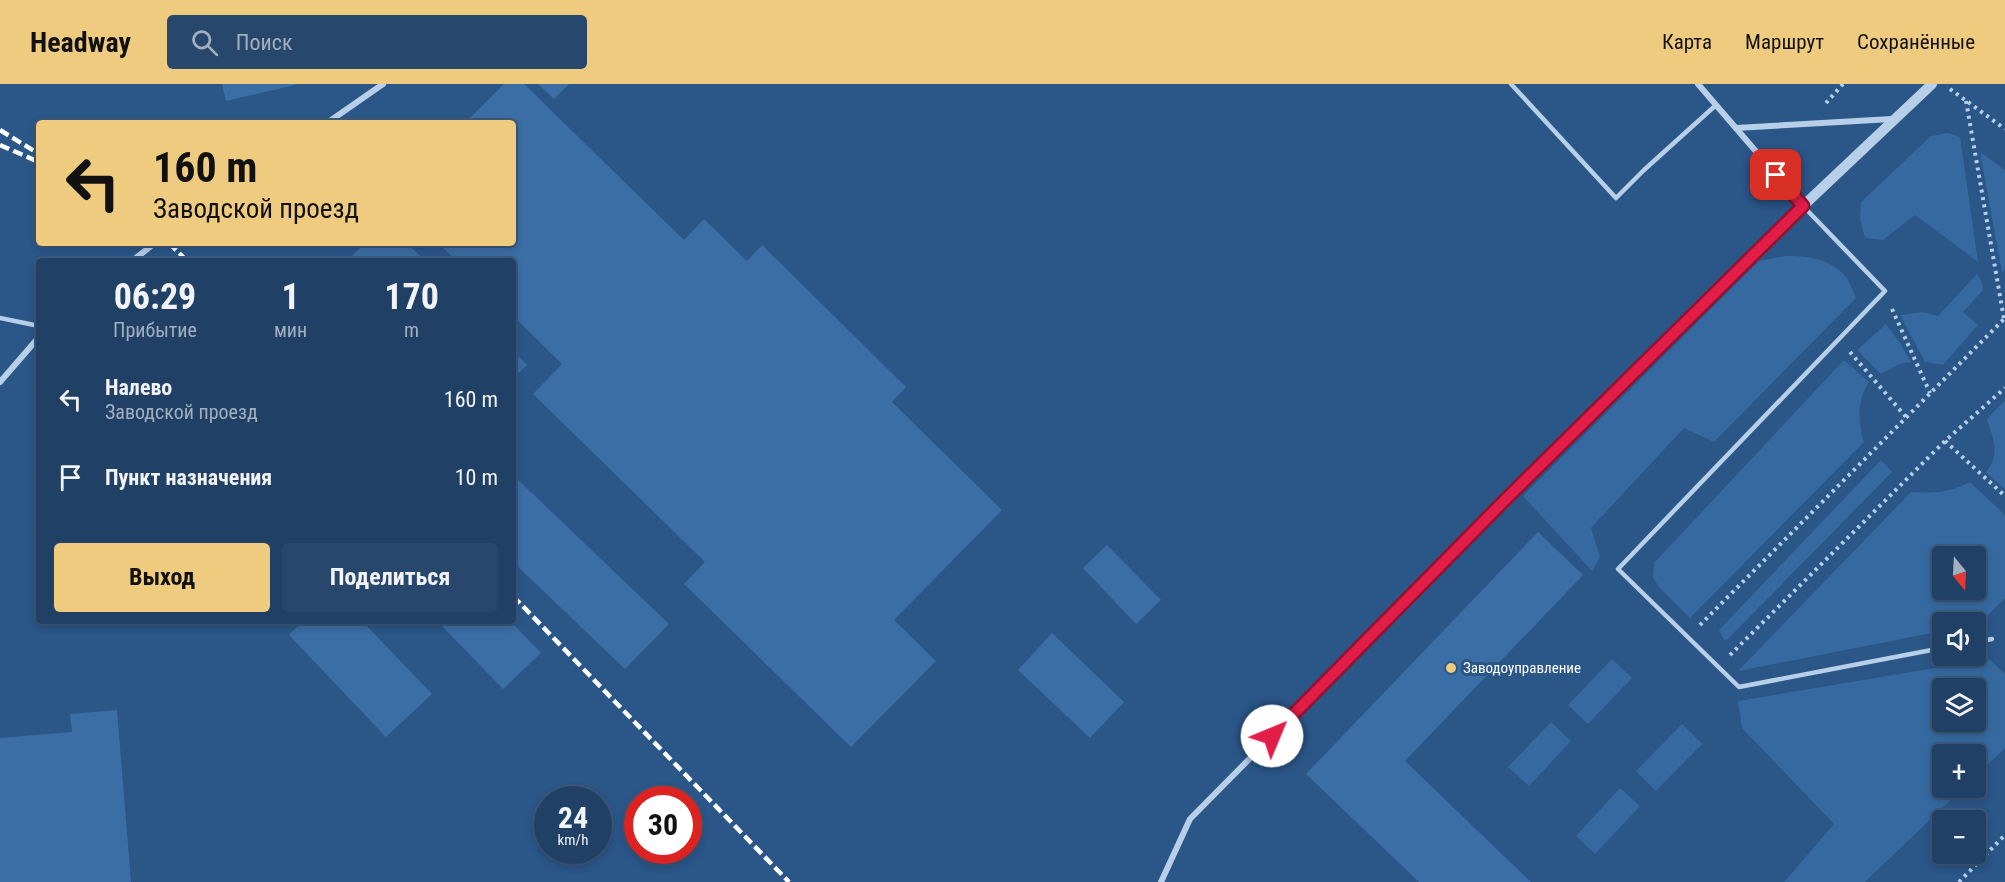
<!DOCTYPE html>
<html lang="ru">
<head>
<meta charset="utf-8">
<style>
	:root { --surface:#204066; --page:#28476c; --text:#f1f3f6; --muted:#a2afbf; --line:#3d597a; --accent:#efcb7f }
	body { margin:0; font-family:"Roboto Condensed",sans-serif; background:var(--page); color:var(--text); height:100vh; display:flex; flex-direction:column; font-size:22px; white-space:nowrap }
	* { box-sizing:border-box; margin:0 }
	p { font-size:20px; color:var(--muted) }
	.icon { flex:none; width:33px; height:33px; fill:none; stroke:currentColor; stroke-width:2; stroke-linecap:round; stroke-linejoin:round }
	.map { position:relative; flex:1; overflow:hidden }
	.details { position:absolute; left:36px; top:174px; width:480px; height:366px; display:flex; flex-direction:column; background:var(--surface); border-radius:6px; box-shadow:0 3px 9px #0003,0 0 0 2px var(--line) }
	.details>* { flex:none }
	.guide { position:absolute; left:36px; top:36px; width:480px; height:126px; border-radius:6px; box-shadow:0 3px 9px #0003,0 0 0 2px var(--line); background:#efcb7f; color:#111; overflow:hidden }
	.needle { width:39px; rotate:162deg }
	.tools { position:absolute; left:1932px; top:462px; display:grid; gap:12px }
	.tools a { display:grid; place-items:center; width:54px; height:54px; border-radius:6px; background:var(--surface); box-shadow:0 3px 9px #0003,0 0 0 2px var(--line); font-size:30px }
	.speed { position:absolute; left:534px; top:702px; display:flex; gap:12px; font-size:30px; font-weight:700; text-align:center }
	.speed>* { display:grid; place-content:center; width:78px; height:78px; border-radius:50%; background:var(--surface); box-shadow:0 3px 9px #0003,0 0 0 2px var(--line); line-height:1 }
	.speed small { font-size:15px; font-weight:400 }
	.speed .limit { border:9px solid #d22; background:#fff; color:#111 }
	.pin { position:absolute; display:grid; place-items:center; width:51px; height:51px; color:#fff; margin:-26px; border-radius:12px; box-shadow:0 3px 9px #0006 }
	.me { position:absolute; width:66px; margin:-33px; rotate:45deg; stroke-linejoin:round; filter:drop-shadow(0 0 4px #0008) }
	.turn { display:flex; align-items:center; gap:21px; height:126px; padding:0 18px; font-size:27px }
	.turn .icon { width:78px; height:78px; stroke-width:2.5 }
	.turn b { display:block; font-size:42px; line-height:51px }
	.eta { display:flex; justify-content:space-evenly; align-items:center; height:102px; text-align:center }
	.eta b { font-size:36px; font-weight:700; line-height:42px }
	.primary-button { display:flex; gap:12px; margin-top:auto; padding:12px 18px }
	.primary-button a { flex:1; height:69px; border-radius:6px; background:var(--accent); color:#111; font-size:24px; font-weight:700; line-height:69px; text-align:center }
	.primary-button a+a { background:var(--page); color:var(--text) }
	ul { padding:0; list-style:none }
	li { display:flex; align-items:center; gap:18px; height:78px; padding:0 18px }
	li div { flex:1 }
	li b { display:block; font-size:22px }
	li em { font-style:normal }
	header { display:flex; align-items:center; gap:36px; box-sizing:border-box; height:84px; padding:0 30px; background:var(--accent); color:#111 }
	header strong { font-size:28px }
	nav { display:flex; gap:33px; margin-inline-start:auto; font-size:21px }
	.search { width:420px; height:54px; background:var(--page); display:flex; align-items:center; gap:15px; box-sizing:border-box; padding:0 21px; border-radius:6px; color:var(--muted); font-size:22px }
	.map>svg:first-child { display:block }
	.green { fill:#35699f; fill-rule:evenodd }
	.building { fill:#3b6ea4 }
	.lines { fill:none; stroke-linecap:round; stroke-linejoin:round }
	.path { stroke:#b7cfe8; stroke-width:4; stroke-dasharray:3 4.5; stroke-linecap:butt }
	.service { stroke:#b7cfe8; stroke-width:4.5 }
	.minor { stroke:#b7cfe8; stroke-width:6 }
	.tertiary { stroke:#b7cfe8; stroke-width:10 }
	.rail { stroke:#fff; stroke-width:4.5; stroke-dasharray:10 4.5; stroke-linecap:butt }
	.route-casing { stroke:#92132f; stroke-width:15 }
	.route { stroke:#e11d48; stroke-width:10 }
	.poi-dot { fill:#efcb7f; stroke:#2a5688; stroke-width:2 }
	.labels { text-anchor:middle; dominant-baseline:central; stroke-width:6; stroke-linejoin:round; paint-order:stroke }
	.poi-label { font-size:15px; fill:#fff; stroke:#2a5688; text-anchor:start }
</style>
</head>
<body>
<header>
<strong>Headway</strong>
<div class="search"><svg class="icon" aria-label="search" viewBox="0 0 24 24"><circle cx="10" cy="10" r="6"/><path d="M15 15l6 6"/></svg>Поиск</div>
<nav><a>Карта</a><a>Маршрут</a><a>Сохранённые</a></nav>
</header>
<div class="map">
<svg width="2005" height="798" viewBox="0 0 2005 798">
	<rect width="100%" height="100%" fill="#2a5688"/>
	<g class="green">
		<path d="M1948 49 1960 53 1978 178 1915 131 1883 156 1865 154 1860 135 1861 118 1931 52Z"/>
		<path d="M1980 68 2005 86V185L2002 189Z"/>
		<path d="M1786 172C1808 172 1830 174 1845 192 1850 198 1853 207 1856 214L1714 358 1684 344 1591 444 1600 473 1592 487 1523 412 1759 177Z"/>
		<path d="M1977 190 1982 198 1983 206 1963 228 1978 241 1943 281 1925 278 1900 231 1923 228 1938 232Z"/>
		<path d="M1886 240 1900 259 1911 278 1899 280 1881 290 1857 266Z"/>
		<path d="M1844 276 1869 298C1857 316 1858 339 1864 358L1690 534 1658 502 1653 493 1654 479Z"/>
		<path d="M2005 316V405L1986 388C2001 371 1993 355 1987 335Z"/>
		<path d="M1881 376 1892 388 1728 555 1724 556 1719 546Z"/>
		<path d="M1970 398 2005 431V514L1979 540 1942 538V547L1738 587 1911 408C1935 409 1948 409 1970 398ZM1976 472V506H1942V472Z"/>
		<path d="M1612 575 1632 594 1588 640 1568 621Z"/>
		<path d="M1989 575 2005 590V664L1976 692V670H1942V704H1963L1865 798H1784L1834 740 1742 644 1738 617ZM1942 604H1976V638H1942Z"/>
		<path d="M1551 638 1571 657 1529 702 1508 683Z"/>
		<path d="M1682 640 1702 660 1656 707 1636 687Z"/>
		<path d="M1620 704 1640 722 1595 770 1576 752Z"/>
	</g>
	<g class="building">
		<path d="M222 0H295V1L226 17Z"/>
		<path d="M504 0H524L684 156 704 135 747 177 762 161 906 303 892 318 1002 426 894 536 936 577 851 663 684 500 705 478 533 310 562 280 513 232V177H457L438 159H513V39H465Z"/>
		<path d="M538 0H569L554 15Z"/>
		<path d="M365 159H407L425 177H351L349 175Z"/>
		<path d="M513 267 527 281 513 294Z"/>
		<path d="M513 391 669 540 625 585 513 478Z"/>
		<path d="M1538 448 1583 491 1405 677 1531 798H1419L1306 690Z"/>
		<path d="M1107 461 1161 516 1136 540 1083 484Z"/>
		<path d="M303 537H362L432 610 386 653 289 551Z"/>
		<path d="M437 537H510L541 569 503 605Z"/>
		<path d="M1052 549 1124 618 1090 654 1018 586Z"/>
		<path d="M117 626 131 798H0V654L72 648 70 630Z"/>
	</g>
	<g class="lines">
		<g class="path">
			<path d="M1950 5 2005 45"/>
			<path d="M1966 17 2004 235"/>
			<path d="M1826 19 1843 0"/>
			<path d="M1892 225 1930 309"/>
			<path d="M1850 268 1906 333"/>
			<path d="M1945 357 2005 412"/>
			<path d="M1700 541 2004 235"/>
			<path d="M1730 571 1945 357 2005 304"/>
			<path d="M1959 798 2005 751"/>
		</g>
		<g class="service">
			<path d="M1511 0 1616 114 1644 86 1716 21"/>
			<path d="M1803 122 1885 207 1618 485 1739 603 1942 564"/>
			<path d="M0 234 39 242"/>
			<path d="M1976 558 1992 555"/>
		</g>
		<g class="minor">
			<path d="M327 39 383 0"/>
			<path d="M1736 44 1892 35"/>
			<path d="M132 177 155 159"/>
			<path d="M0 298 39 253"/>
			<path d="M1161 798 1190 735 1503 418 1803 122 1698 0"/>
		</g>
		<path class="tertiary" d="M1803 122 1932 0"/>
		<g class="rail">
			<path d="M0 46 39 70"/>
			<path d="M0 61 39 78"/>
			<path d="M169 159 187 177"/>
			<path d="M513 512 789 798"/>
		</g>
	</g>
	<g class="lines">
		<defs>
			<path id="route" d="M1272 652 1503 418 1803 122 1776 91"/>
		</defs>
		<use href="#route" class="route-casing"/>
		<use href="#route" class="route"/>
	</g>
	<circle class="poi-dot" cx="1451" cy="584" r="6"/>
	<g class="labels">
		<g class="poi-label">
			<text x="1463" y="584">Заводоуправление</text>
		</g>
	</g>
</svg>
<div class="tools">
<a><svg class="needle" viewBox="-14 -14 28 28"><path d="M0-13l5 13h-10z" fill="#e53935"/><path d="M0 13l5-13h-10z" fill="#a2afbf"/></svg></a>
<a><svg class="icon" aria-label="sound" viewBox="0 0 24 24"><path d="M4 9h4l5-4v14l-5-4H4zM17 9q2 3 0 6"/></svg></a>
<a><svg class="icon" aria-label="layers" viewBox="0 0 24 24"><path d="M12 4l9 5-9 5-9-5zM3 14l9 5 9-5"/></svg></a>
<a>+</a>
<a>−</a>
</div>
<div class="speed"><div>24<small>km/h</small></div><div class="limit">30</div></div>
<div class="pin" style="left:1776px;top:91px;background:#d93025"><svg class="icon" aria-label="arrive" viewBox="0 0 24 24"><path d="M6 21V4h12l-3 4 3 4H6"/></svg></div>
<svg class="me" style="left:1272px;top:652px" viewBox="-20 -20 40 40"><circle r="19" fill="#fff"/><path d="M0-13L10 11 0 6-10 11z" fill="#e11d48"/></svg>
<div class="guide">
<div class="turn"><svg class="icon" aria-label="left" viewBox="0 0 24 24"><path d="M17 20v-9H6M10 6l-5 5 5 5"/></svg><div><b>160 m</b>Заводской проезд</div></div>
</div>
<section class="details">
<div class="eta">
<div><b>06:29</b><p>Прибытие</p></div>
<div><b>1</b><p>мин</p></div>
<div><b>170</b><p>m</p></div>
</div>
<ul>
<li><svg class="icon" aria-label="left" viewBox="0 0 24 24"><path d="M17 20v-9H6M10 6l-5 5 5 5"/></svg><div><b>Налево</b><p>Заводской проезд</p></div><em>160 m</em></li>
<li><svg class="icon" aria-label="arrive" viewBox="0 0 24 24"><path d="M6 21V4h12l-3 4 3 4H6"/></svg><div><b>Пункт назначения</b></div><em>10 m</em></li>
</ul>
<div class="primary-button"><a>Выход</a><a>Поделиться</a></div>
</section>
</div>
</body>
</html>
